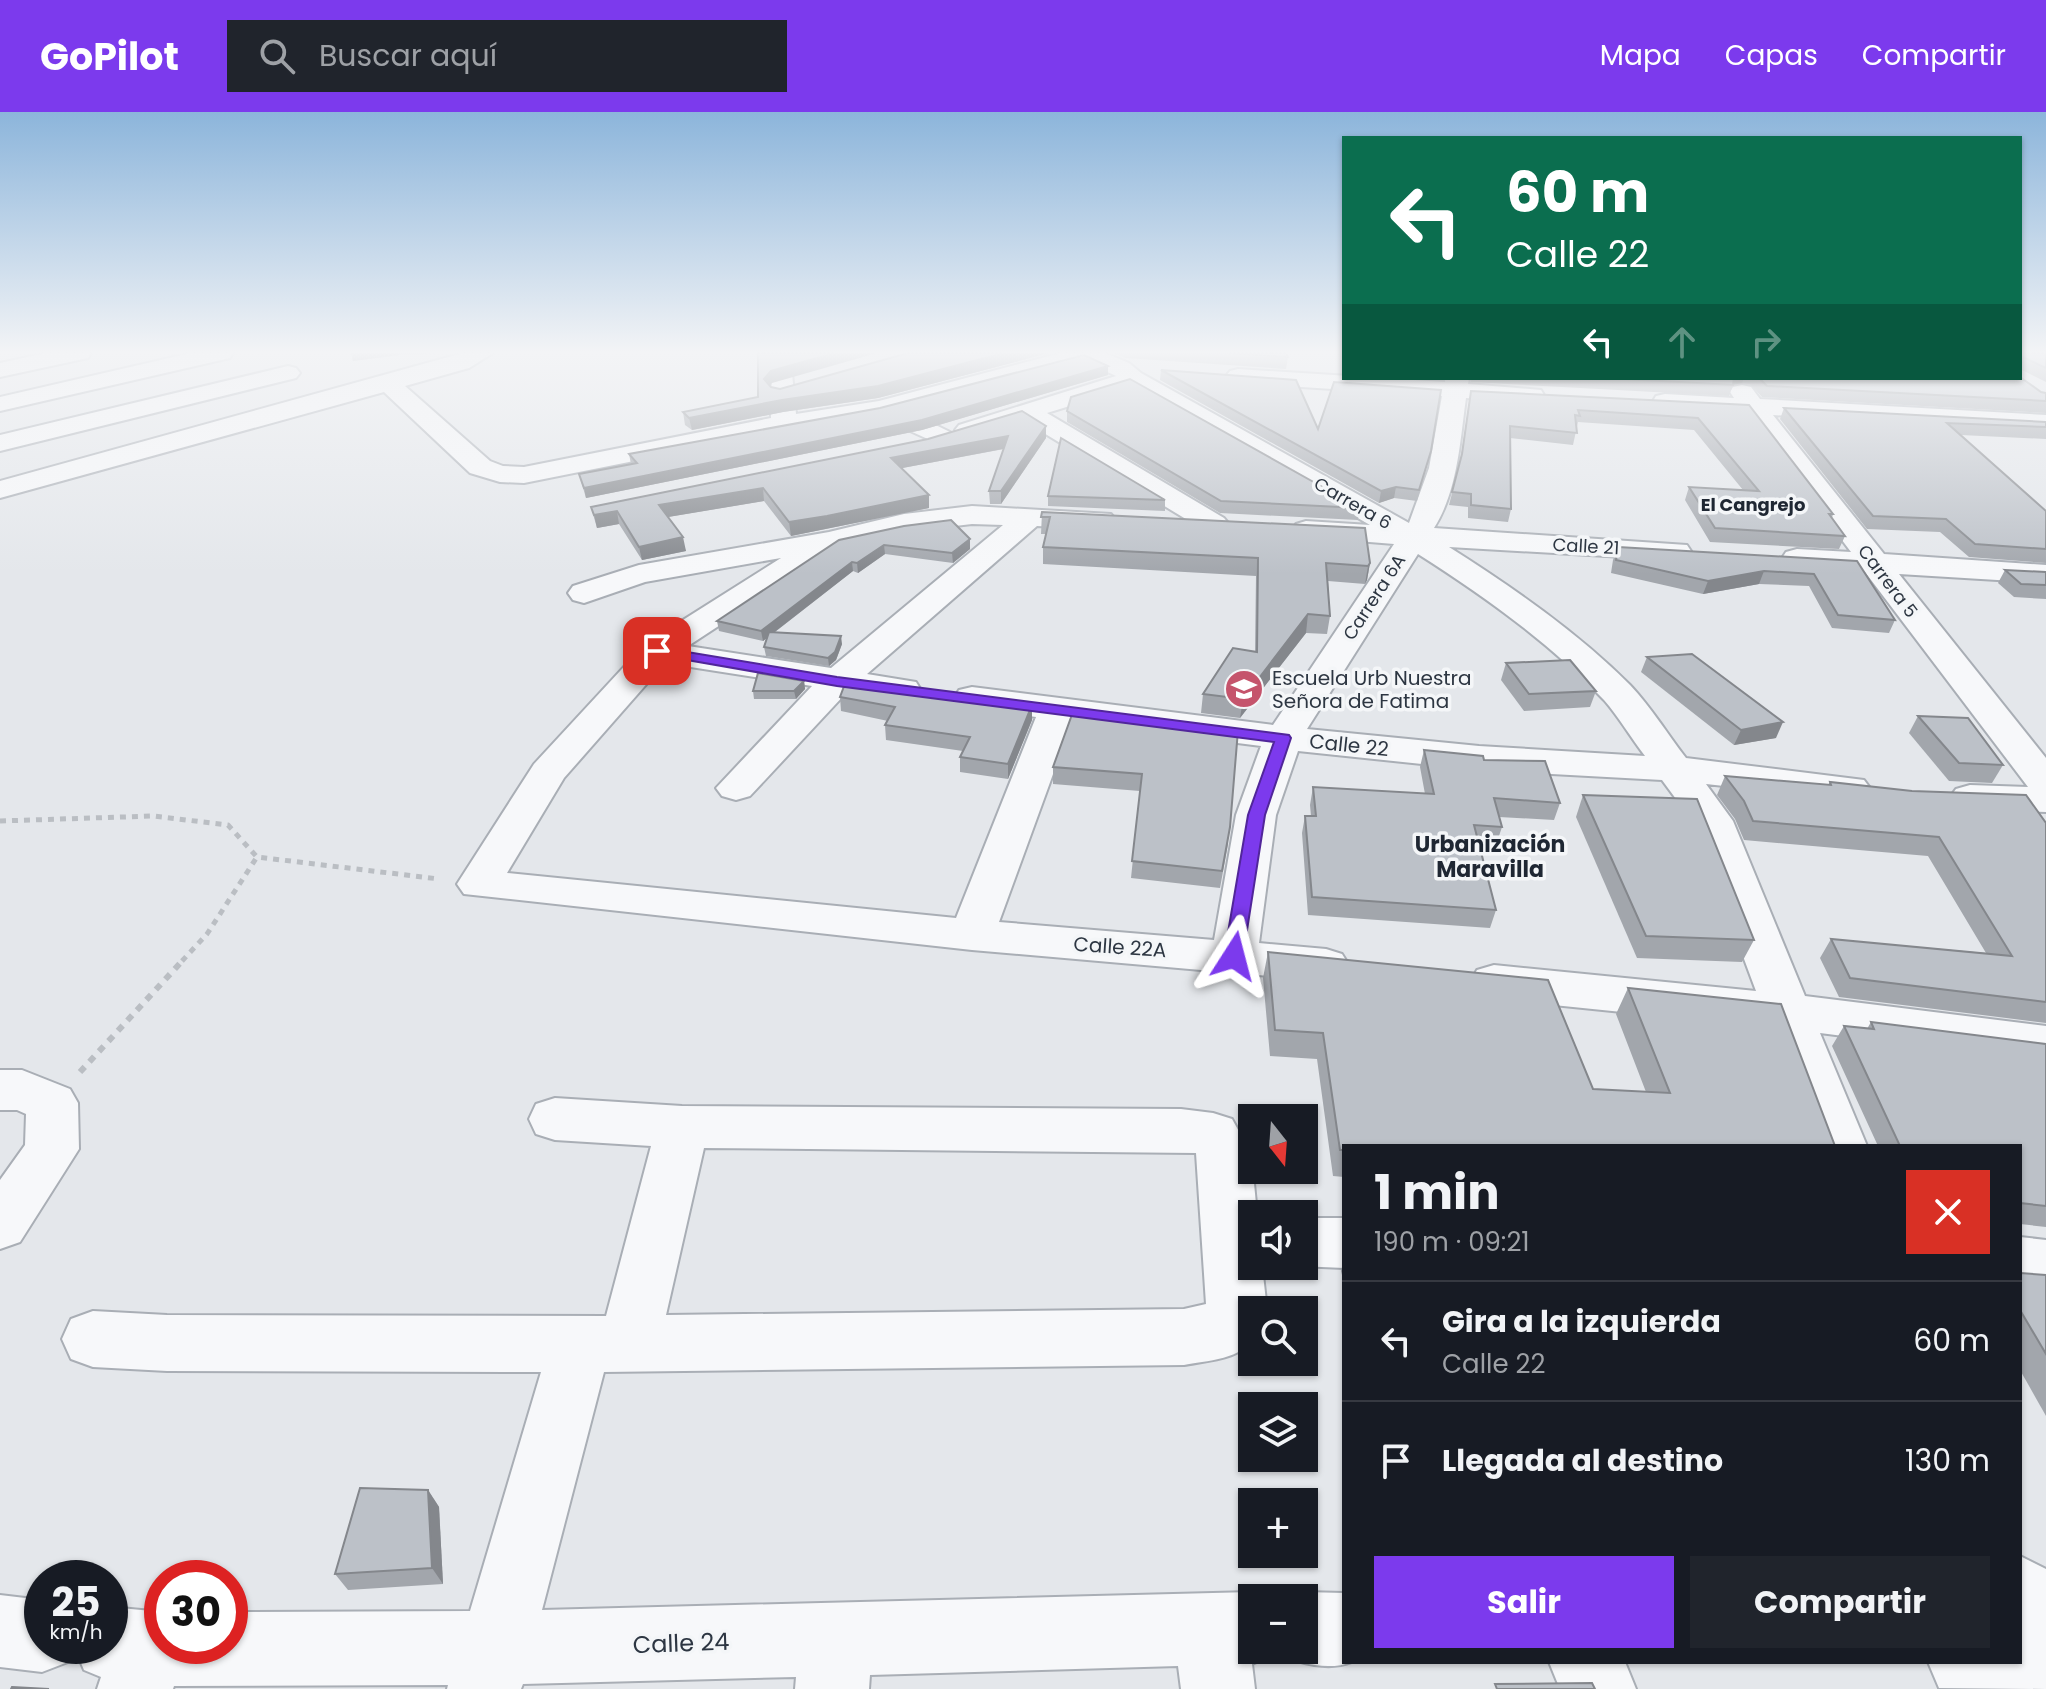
<!DOCTYPE html>
<html lang="es">
<head>
<meta charset="utf-8">
<style>
	:root { --surface:#171b24; --page:#20242c; --text:#f1f3f6; --muted:#9ea1a6; --line:#363941; --accent:#7c3aed }
	body { margin:0; font-family:Poppins,sans-serif; background:var(--page); color:var(--text); height:100vh; display:flex; flex-direction:column; font-size:30px; white-space:nowrap }
	* { box-sizing:border-box; margin:0 }
	p { font-size:26px; color:var(--muted) }
	.icon { flex:none; width:44px; height:44px; fill:none; stroke:currentColor; stroke-width:2; stroke-linecap:round; stroke-linejoin:round }
	.map { position:relative; flex:1; overflow:hidden }
	.side { position:absolute; left:1342px; top:1032px; width:680px; height:520px; display:flex; flex-direction:column; background:var(--surface); border-radius:0px; box-shadow:0 2px 6px #0004 }
	.side>* { flex:none }
	.hud { position:absolute; left:1342px; top:24px; width:680px; height:244px; border-radius:0px; box-shadow:0 2px 6px #0004; background:#0b6e4f; color:#fff; overflow:hidden }
	.needle { width:52px; rotate:163deg }
	.fabs { position:absolute; left:1238px; top:992px; display:grid; gap:16px }
	.fabs a { display:grid; place-items:center; width:80px; height:80px; border-radius:0px; background:var(--surface); box-shadow:0 2px 6px #0004; font-size:40px }
	.speed { position:absolute; left:24px; top:1448px; display:flex; gap:16px; font-size:40px; font-weight:700; text-align:center }
	.speed>* { display:grid; place-content:center; width:104px; height:104px; border-radius:50%; background:var(--surface); box-shadow:0 2px 6px #0004; line-height:1 }
	.speed small { font-size:20px; font-weight:400 }
	.speed .limit { border:12px solid #d22; background:#fff; color:#111 }
	.pin { position:absolute; display:grid; place-items:center; width:68px; height:68px; color:#fff; margin:-34px; border-radius:16px; box-shadow:0 4px 12px #0006 }
	.me { position:absolute; width:88px; margin:-44px; rotate:9deg; stroke-linejoin:round; filter:drop-shadow(0 0 6px #0008) }
	.turn { display:flex; align-items:center; gap:28px; height:168px; padding:0 32px; font-size:36px }
	.turn .icon { width:104px; height:104px; stroke-width:2.5 }
	.turn b { display:block; font-size:56px; line-height:68px }
	.lanes { display:flex; align-items:center; height:76px; padding:0 32px; background:#0003; justify-content:center; gap:40px; direction:ltr }
	.lanes .off { opacity:.35 }
	.round { display:grid; place-items:center; flex:none; width:84px; height:84px; border-radius:0px; background:var(--page) }
	.head { display:flex; align-items:center; justify-content:space-between; height:136px; padding:0 32px }
	h1 { font-size:48px; font-weight:700; line-height:60px }
	.primary-button { display:flex; gap:16px; margin-top:auto; padding:16px 32px }
	.primary-button a { flex:1; height:92px; border-radius:0px; background:var(--accent); color:#fff; font-size:32px; font-weight:700; line-height:92px; text-align:center }
	.primary-button a+a { background:var(--page); color:var(--text) }
	ul { padding:0; list-style:none }
	li { display:flex; align-items:center; gap:24px; height:120px; padding:0 32px; border-top:2px solid var(--line) }
	li div { flex:1 }
	li b { display:block; font-size:30px }
	li em { font-style:normal }
	header { display:flex; align-items:center; gap:48px; box-sizing:border-box; height:112px; padding:0 40px; background:var(--accent); color:#fff }
	header strong { font-size:38px }
	nav { display:flex; gap:44px; margin-inline-start:auto; font-size:28px }
	.search { width:560px; height:72px; background:var(--page); display:flex; align-items:center; gap:20px; box-sizing:border-box; padding:0 28px; border-radius:0px; color:var(--muted); font-size:30px }
	.map>svg:first-child { display:block }
	.lines { fill:none; stroke-linecap:round; stroke-linejoin:round }
	.minor-casing { stroke:#a9aeb5; stroke-width:4 }
	.path-far1 { stroke:#babec3; stroke-width:5; stroke-dasharray:6 6; stroke-linecap:butt }
	.path { stroke:#babec3; stroke-width:6; stroke-dasharray:7 7; stroke-linecap:butt }
	.minor { fill:#f7f8fa; fill-rule:evenodd }
	.wall { fill:#a2a6ac }
	.shaded-wall { fill:#84878c }
	.building { fill:#bcc1c8; stroke:#84878c; stroke-width:2 }
	.route { fill:#7c3aed; stroke:#51269a; stroke-width:2 }
	.labels { text-anchor:middle; dominant-baseline:central; stroke-width:7; stroke-linejoin:round; paint-order:stroke }
	.far-street-label { font-size:18px; fill:#2d3642; stroke:#f4f6f8 }
	.far-neighbourhood-label { font-size:18px; font-weight:bold; fill:#1f2733; stroke:#f4f6f8 }
	.poi-label { font-size:20px; fill:#2d3642; stroke:#f4f6f8; text-anchor:start }
	.street-label { font-size:20px; fill:#2d3642; stroke:#f4f6f8 }
	.neighbourhood-label { font-size:22px; font-weight:bold; fill:#1f2733; stroke:#f4f6f8 }
	.near-street-label { font-size:24px; fill:#2d3642; stroke:#f4f6f8 }
</style>
</head>
<body>
<header>
<strong>GoPilot</strong>
<div class="search"><svg class="icon" aria-label="search" viewBox="0 0 24 24"><circle cx="10" cy="10" r="6"/><path d="M15 15l6 6"/></svg>Buscar aquí</div>
<nav><a>Mapa</a><a>Capas</a><a>Compartir</a></nav>
</header>
<div class="map">
<svg width="2046" height="1577" viewBox="0 0 2046 1577">
	<rect width="100%" height="100%" fill="#e4e7eb"/>
	<g class="lines">
		<defs>
			<g id="minor">
				<path d="M46 241H91L88 246 0 265V251Z"/>
				<path d="M191 241H233L230 246 0 299V285Z"/>
				<path d="M463 241H493L469 256 405 274 490 349 503 354 524 355 771 306 768 241H790L796 302 879 289 1061 241H1105L1129 251 1141 261 1409 411 1429 356 1442 284 1238 271 1230 269 1226 264 1230 259 1238 257 1445 270V266H1469L1468 272 1541 278 1544 283 1541 288 1532 290 1466 286C1460 329 1458 378 1434 416L1687 433 1691 439 1687 445 1676 448 1449 435C1512 475 1577 520 1630 573 1651 595 1668 623 1686 646L1864 668 1870 676 1864 684 1850 688 1706 672 1733 709 1805 884 2046 914V950L1820 921 1867 1034H1813L1769 915 1494 887 1477 882 1470 870 1477 858 1494 853 1756 879 1693 710 1662 668 1479 658 1298 639 1276 703 1259 831 1326 837 1342 842 1349 853 1342 864 1326 869 972 838 464 782 457 772 534 652 645 532 781 446 645 470 584 491 573 488 568 481 573 474 639 453 829 420 904 402 972 394 1111 402 1116 408 1111 414 1101 417 1037 414 867 562 916 570 921 578 916 586 903 589 847 580 750 684 736 688 722 684 716 676 812 574 665 551 564 666 507 761 956 806 1036 605 959 594 954 586 959 578 972 575 1273 613 1394 432 1296 424 1291 418 1296 412 1306 409 1370 413 1131 275 1047 301 1224 406 1229 412 1224 418 1214 421 1204 418 1024 309 968 326 959 323 955 318 959 313 1116 264 1084 249 903 297 950 320 954 325 950 330 941 333 877 304 784 319 524 371 500 370 470 361 384 280 0 386V369ZM972 412 1003 413 831 556 688 534 839 435 904 420ZM1418 442C1484 484 1550 531 1604 588 1619 605 1631 626 1645 644L1479 634 1307 617ZM1072 610 1261 634 1236 703 1214 828 999 810Z"/>
				<path d="M288 254 296 256 300 261 296 266 0 339V323Z"/>
				<path d="M1742 273 1751 275 1760 287 2046 303V319L1773 303 1884 442 2046 453V471L1899 462 2046 646V700L1970 697 1956 693 1950 685 1956 677 1970 673 2028 675 1865 460 1786 452 1782 446 1786 440 1797 437 1851 440 1746 301 1665 296 1656 294 1653 289 1656 284 1665 282 1734 286 1730 280 1733 275Z"/>
				<path d="M0 958H22L70 977 78 991 79 1037 20 1130 0 1137V1068L25 1033 26 1002 17 998H0Z"/>
				<path d="M555 986 682 994 1181 997 1213 1001 1232 1007 1251 1041 1257 1102H1252V1154H1262L1267 1198H1252C1252 1206 1253 1216 1252 1224 1248 1247 1203 1249 1184 1253L604 1260 542 1498 1252 1480 1267 1486H1252V1538H1304V1486H1289L1304 1480 1344 1481V1550H1352C1329 1559 1299 1552 1278 1541L1252 1552 1255 1577H1181L1178 1554 870 1563 869 1577H795L796 1565 523 1572 521 1577H447L448 1573 174 1574 173 1577H97L101 1565 84 1558 74 1534 68 1550 42 1560 0 1555V1483L42 1488V1534H110V1495L162 1500V1534H230V1500L470 1499 541 1260 167 1259 93 1255 71 1247 62 1227 71 1207 93 1199 167 1203 606 1204 651 1034 555 1028 536 1022 529 1007 536 992ZM704 1036 1196 1041 1206 1192 1184 1197 666 1203Z"/>
				<path d="M1304 1106H1344V1156L1299 1154H1304Z"/>
				<path d="M2020 1125 2046 1128V1178L2020 1175Z"/>
				<path d="M2020 1444 2046 1457V1577L1939 1576 1928 1550H2020Z"/>
				<path d="M1549 1550H1625L1636 1577H1560Z"/>
			</g>
		</defs>
		<use href="#minor" class="minor-casing"/>
		<g class="path-far1">
			<path d="M0 709 153 704 228 713 257 745 439 767"/>
			<path d="M182 849 207 822 257 745"/>
		</g>
		<path class="path" d="M80 960 184 847"/>
		<use href="#minor" class="minor"/>
	</g>
	<g class="wall">
		<path d="M351 241H451L399 243 353 249Z"/>
		<path d="M908 241H1049L878 286 783 300 692 318 685 313 683 300 758 285 772 271 771 275 780 277Z"/>
		<path d="M1113 241H1286L1288 245 1286 257 1126 246Z"/>
		<path d="M2020 241H2046V270L2020 257Z"/>
		<path d="M1108 254V263L922 318 586 386 579 362 631 352 629 342Z"/>
		<path d="M1161 258 1318 317 1431 339 1417 389 1394 386 1379 391 1160 268Z"/>
		<path d="M1415 266H1443L1442 268Z"/>
		<path d="M1470 266H2020L2046 289V301L1762 285 1751 273 1742 271 1733 273 1729 284 1471 270Z"/>
		<path d="M1471 279 1749 293 1833 402 1832 406 1845 424 1839 437 1710 430 1685 388 1689 375 1743 378 1694 318 1578 310 1573 333 1510 326 1511 397 1508 410 1468 406V395L1449 393 1460 350Z"/>
		<path d="M1784 296 2046 315V327L1961 323 2046 399V451L1969 445 1940 420 1867 417 1780 307Z"/>
		<path d="M1067 299 1360 396 1358 408 1220 401 1067 310Z"/>
		<path d="M1046 314V326L1001 392H990L989 379 1004 337 902 356 929 396 791 424 764 389 668 405 686 439 642 448 619 412 597 416 591 395Z"/>
		<path d="M1048 384 1165 388V399L1048 394Z"/>
		<path d="M1042 400 1370 451 1367 468 1365 472 1328 469 1330 504 1327 522 1306 521 1240 606 1201 601 1203 582 1255 540 1256 464 1043 452V435L1046 422H1041Z"/>
		<path d="M839 428 970 437 953 451 885 442 858 461 853 459 775 520 842 532 836 548 829 554 766 544 764 535 767 526 763 529 719 519 717 509Z"/>
		<path d="M1618 435 1857 449 1895 508 1889 521 1832 516 1809 474 1759 472 1703 482 1611 461 1613 448Z"/>
		<path d="M2005 458 2046 460V487L2014 485 1998 471Z"/>
		<path d="M1647 545 1776 626 1734 633 1641 560Z"/>
		<path d="M1506 551 1596 579 1590 595 1524 599 1501 568Z"/>
		<path d="M804 569 805 577 796 587H754L753 579Z"/>
		<path d="M840 585 1032 593V608L1008 667 960 660V645L963 639 886 628 885 613 888 609 841 599Z"/>
		<path d="M1074 597 1228 732 1220 776 1131 766 1140 679 1053 672V655Z"/>
		<path d="M1918 604 2003 653 1992 671 1949 669 1909 621Z"/>
		<path d="M1424 638 1484 648 1560 691 1554 708 1499 705 1502 715 1496 733 1479 732 1496 798 1490 816 1308 803 1302 721 1305 704H1311L1310 693 1313 675 1425 682 1420 655Z"/>
		<path d="M1725 664 1828 673 1830 670 2046 711V911L1839 885 1820 846 1831 827 1986 841 1928 744 1744 728 1735 707 1717 683Z"/>
		<path d="M1583 683 1754 828 1742 850 1637 846 1576 705Z"/>
		<path d="M1268 840 1593 977 1646 980 1616 902 1628 876 1835 1034H1344V1065L1333 1064 1317 947 1270 944 1263 866Z"/>
		<path d="M1871 910 2046 932V1115L2020 1112V1034H1878L1832 934 1844 914 1867 917Z"/>
		<path d="M1344 1147V1171L1341 1159Z"/>
		<path d="M2020 1161 2046 1163V1304L2020 1258Z"/>
		<path d="M428 1378 439 1395 443 1472 348 1478 335 1462Z"/>
	</g>
	<g class="shaded-wall">
		<path d="M351 241H398L399 243 353 249Z"/>
		<path d="M835 241H877L772 271 766 279 764 267 771 259Z"/>
		<path d="M1004 241H1049L878 286 783 300 692 318 689 306Z"/>
		<path d="M1108 254V263L922 318 586 386 584 376Z"/>
		<path d="M1733 266H1744L1742 271 1733 273Z"/>
		<path d="M1046 314V326L1001 392V379Z"/>
		<path d="M1008 324V336L892 358 891 346Z"/>
		<path d="M1396 375 1394 386 1379 391 1381 379Z"/>
		<path d="M763 376 764 389 662 406 659 393Z"/>
		<path d="M929 383V396L791 424 789 410Z"/>
		<path d="M617 399 619 412 597 416 594 403Z"/>
		<path d="M683 425 686 439 642 448 639 435Z"/>
		<path d="M970 427V437L953 451 952 441Z"/>
		<path d="M884 433 885 442 858 461 857 451Z"/>
		<path d="M852 450 853 459 763 529 761 519Z"/>
		<path d="M1370 451 1367 468 1365 472 1368 454Z"/>
		<path d="M1764 459 1759 472 1703 482 1708 469Z"/>
		<path d="M1308 502 1306 521 1240 606 1243 587Z"/>
		<path d="M841 524 842 532 836 548 829 554 828 546Z"/>
		<path d="M804 569 805 577 796 587 794 579Z"/>
		<path d="M1032 593V608L1008 667V652Z"/>
		<path d="M1783 610 1776 626 1734 633 1741 618Z"/>
		<path d="M428 1378 439 1395 443 1472 432 1456Z"/>
	</g>
	<g class="building">
		<path d="M758 241H835L771 259 764 267 771 275 780 277 908 241H1004L878 274 782 288 689 306 683 300 758 285Z"/>
		<path d="M1227 241H1286L1288 245Z"/>
		<path d="M2020 241H2046V256L2023 245 2022 252H2020Z"/>
		<path d="M1084 243 1108 254 922 308 584 376 579 362 637 351 629 342 880 296Z"/>
		<path d="M1161 258 1296 268 1318 317 1334 270 1441 278 1431 339 1419 378 1396 375 1381 379Z"/>
		<path d="M2020 265 2041 280 2046 281V289L1767 274 1759 266H2020Z"/>
		<path d="M1606 266H1734L1733 273Z"/>
		<path d="M1130 267 1360 396 1221 389 1067 299 1071 285Z"/>
		<path d="M1471 279 1749 293 1833 402H1829L1845 424 1715 416 1689 375 1759 379 1698 306 1578 298 1580 304 1575 303 1577 321 1510 314 1511 397 1471 393V382L1452 380 1462 342Z"/>
		<path d="M1784 296 2046 310V315L1947 311 2046 399V437L1975 432 1946 407 1873 404Z"/>
		<path d="M1022 299 1046 314 1001 379H989L1008 324 891 346 929 383 827 404 789 410 763 376 659 393 683 425 639 435 617 399 594 403 591 395 928 327Z"/>
		<path d="M1061 326 1165 388 1048 384Z"/>
		<path d="M1042 400 1365 416 1370 451 1368 454 1326 451 1330 504 1308 502 1243 587 1203 582 1233 536 1257 540 1258 446 1043 435 1050 405H1041Z"/>
		<path d="M951 408 970 427 952 441 884 433 857 451 852 450 761 519 717 509 839 428 904 414Z"/>
		<path d="M1618 435 1857 449 1895 508 1838 503 1814 462 1764 459 1708 469 1616 448Z"/>
		<path d="M2005 458 2046 460V473L2021 472Z"/>
		<path d="M769 520 841 524 835 540 828 546 764 535Z"/>
		<path d="M1692 542 1783 610 1741 618 1647 545Z"/>
		<path d="M1570 548 1596 579 1529 582 1506 551Z"/>
		<path d="M758 561 804 569 794 579H753Z"/>
		<path d="M846 569 1032 593 1008 652 960 645 970 625 885 613 895 595 840 585Z"/>
		<path d="M1074 597 1238 618 1230 715 1222 759 1132 749 1142 662 1053 655Z"/>
		<path d="M1918 604 1968 606 2003 653 1959 651Z"/>
		<path d="M1424 638 1483 644 1484 648 1545 649 1560 691 1494 686 1502 715 1474 713 1496 798 1312 785 1305 704H1316L1313 675 1434 682Z"/>
		<path d="M1725 664 1831 673 1830 670 1912 679 2026 683 2046 711V890L1850 866 1831 827 2012 844 1939 725 1753 709 1744 689Z"/>
		<path d="M1583 683 1697 687 1754 828 1646 824Z"/>
		<path d="M1268 840 1548 868 1593 977 1670 981 1628 876 1781 892 1835 1034H1344V1038H1340L1323 921 1275 918Z"/>
		<path d="M1871 910 2046 932V1094L2020 1091V1034H1900L1844 914 1874 917Z"/>
		<path d="M2020 1161 2046 1163V1242L2020 1198Z"/>
		<path d="M360 1376 428 1378 432 1456 335 1462Z"/>
		<path d="M1592 1571 1595 1577H1497L1495 1572Z"/>
		<path d="M12 1575 49 1577H11Z"/>
	</g>
	<linearGradient id="sky" x2="0" y2="1"><stop stop-color="#8cb5db"/><stop offset="0.52" stop-color="#f3f4f6"/><stop offset="1" stop-color="#f3f4f6" stop-opacity="0"/></linearGradient>
	<rect width="2046" height="462" fill="url(#sky)"/>
	<path class="route" d="M657 535 837 565 1289 623 1291 626 1265 703 1243 844 1234 850 1224 844 1248 703 1274 630 837 574 652 542V536Z"/>
	<defs>
		<symbol id="school-disc" viewBox="-11 -11 22 22"><circle r="9.5" fill="#c5546c" stroke="#f4f6f8"/><path d="M0-5L7-2L0 1L-7-2ZM-4 1L0 2.5L4 1V4Q0 6-4 4Z" fill="#fff"/></symbol>
	</defs>
	<g fill-rule="evenodd">
		<use href="#school-disc" x="1222" y="555" width="44" height="44"/>
	</g>
	<g class="labels">
		<g class="far-street-label">
			<text transform="translate(1353 391) rotate(30)">Carrera 6</text>
			<text transform="translate(1586 434) rotate(3)">Calle 21</text>
			<text transform="translate(1888 469) rotate(53)">Carrera 5</text>
			<text transform="translate(1374 485) rotate(-57)">Carrera 6A</text>
		</g>
		<g class="far-neighbourhood-label">
			<text x="1753" y="392">El Cangrejo</text>
		</g>
		<g class="poi-label">
			<text x="1272" y="566">Escuela Urb Nuestra<tspan x="1272" dy="23">Señora de Fatima</tspan></text>
		</g>
		<g class="street-label">
			<text transform="translate(1349 633) rotate(6)">Calle 22</text>
			<text transform="translate(1120 835) rotate(4)">Calle 22A</text>
		</g>
		<g class="neighbourhood-label">
			<text x="1490" y="732">Urbanización<tspan x="1490" dy="25">Maravilla</tspan></text>
		</g>
		<g class="near-street-label">
			<text transform="translate(681 1531) rotate(-2)">Calle 24</text>
		</g>
	</g>
</svg>
<div class="fabs">
<a><svg class="needle" viewBox="-14 -14 28 28"><path d="M0-13l5 13h-10z" fill="#e53935"/><path d="M0 13l5-13h-10z" fill="#9ea1a6"/></svg></a>
<a><svg class="icon" aria-label="sound" viewBox="0 0 24 24"><path d="M4 9h4l5-4v14l-5-4H4zM17 9q2 3 0 6"/></svg></a>
<a><svg class="icon" aria-label="search" viewBox="0 0 24 24"><circle cx="10" cy="10" r="6"/><path d="M15 15l6 6"/></svg></a>
<a><svg class="icon" aria-label="layers" viewBox="0 0 24 24"><path d="M12 4l9 5-9 5-9-5zM3 14l9 5 9-5"/></svg></a>
<a>+</a>
<a>−</a>
</div>
<div class="speed"><div>25<small>km/h</small></div><div class="limit">30</div></div>
<div class="pin" style="left:657px;top:539px;background:#d93025"><svg class="icon" aria-label="arrive" viewBox="0 0 24 24"><path d="M6 21V4h12l-3 4 3 4H6"/></svg></div>
<svg class="me" style="left:1234px;top:844px" viewBox="-20 -20 40 40"><path d="M0-17L14 15 0 8-14 15z" fill="#7c3aed" stroke="#fff" stroke-width="4"/></svg>
<div class="hud">
<div class="turn"><svg class="icon" aria-label="left" viewBox="0 0 24 24"><path d="M17 20v-9H6M10 6l-5 5 5 5"/></svg><div><b>60 m</b>Calle 22</div></div>
<div class="lanes"><svg class="icon" aria-label="left" viewBox="0 0 24 24"><path d="M17 20v-9H6M10 6l-5 5 5 5"/></svg><svg class="icon off" aria-label="ahead" viewBox="0 0 24 24"><path d="M12 20V5M6 11l6-6 6 6"/></svg><svg class="icon off" aria-label="right" viewBox="0 0 24 24"><path d="M7 20v-9h11M14 6l5 5-5 5"/></svg></div>
</div>
<section class="side">
<div class="head"><div><h1>1 min</h1><p>190 m · 09:21</p></div><a class="round" style="background:#d93025;color:#fff"><svg class="icon" aria-label="close" viewBox="0 0 24 24"><path d="M6 6l12 12M18 6L6 18"/></svg></a></div>
<ul>
<li><svg class="icon" aria-label="left" viewBox="0 0 24 24"><path d="M17 20v-9H6M10 6l-5 5 5 5"/></svg><div><b>Gira a la izquierda</b><p>Calle 22</p></div><em>60 m</em></li>
<li><svg class="icon" aria-label="arrive" viewBox="0 0 24 24"><path d="M6 21V4h12l-3 4 3 4H6"/></svg><div><b>Llegada al destino</b></div><em>130 m</em></li>
</ul>
<div class="primary-button"><a>Salir</a><a>Compartir</a></div>
</section>
</div>
</body>
</html>
